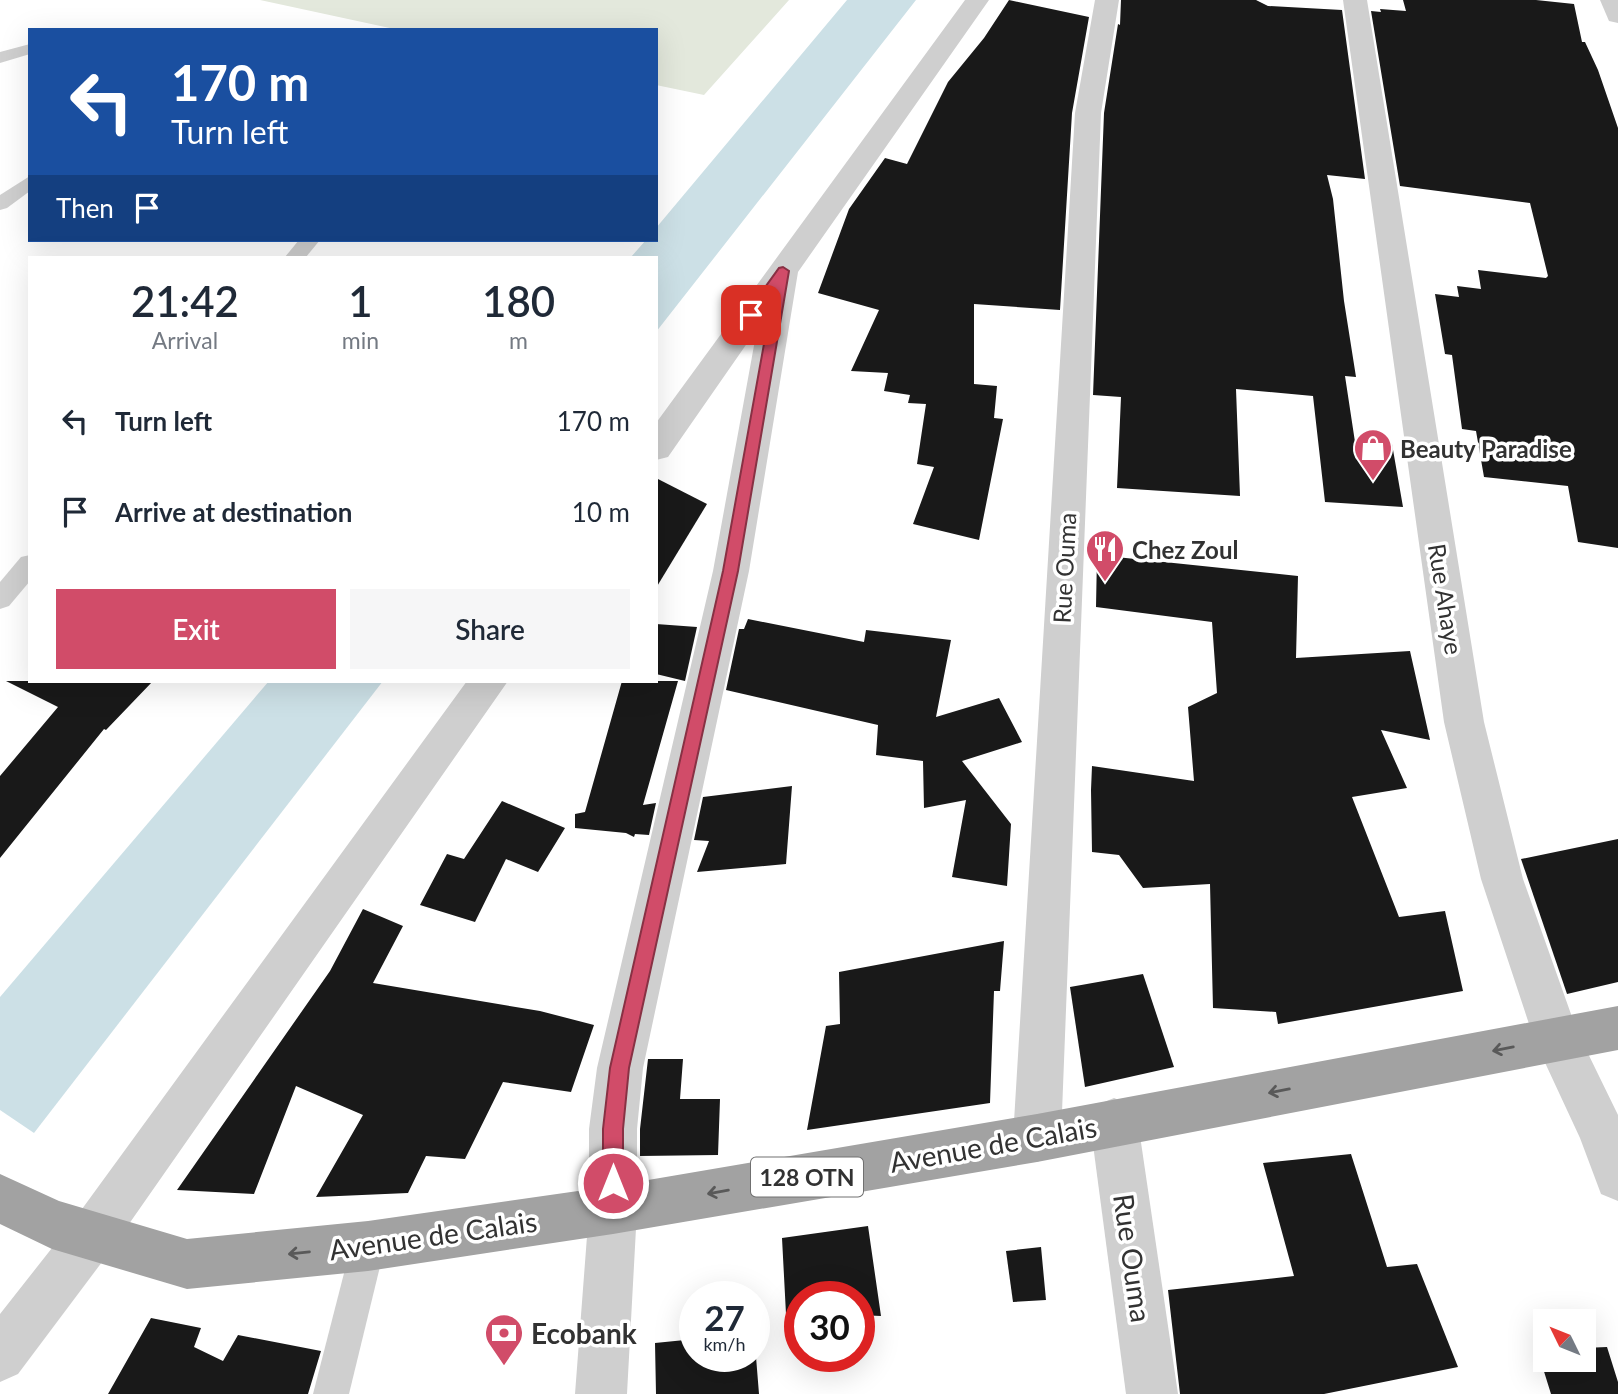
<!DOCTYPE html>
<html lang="en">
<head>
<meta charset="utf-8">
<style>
	:root { --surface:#fff; --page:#f6f6f7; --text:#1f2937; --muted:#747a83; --accent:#d14c69 }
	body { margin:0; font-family:Lato,sans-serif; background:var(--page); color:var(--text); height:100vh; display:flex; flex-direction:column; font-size:26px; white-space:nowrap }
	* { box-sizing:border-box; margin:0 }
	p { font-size:23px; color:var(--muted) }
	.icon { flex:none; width:38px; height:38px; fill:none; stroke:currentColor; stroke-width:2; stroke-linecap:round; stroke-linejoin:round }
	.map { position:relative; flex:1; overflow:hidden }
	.sheet { position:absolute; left:28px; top:256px; width:630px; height:427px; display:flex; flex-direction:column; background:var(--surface); border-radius:0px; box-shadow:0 7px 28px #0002 }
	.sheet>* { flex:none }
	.top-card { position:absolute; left:28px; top:28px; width:630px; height:214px; border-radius:0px; box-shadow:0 7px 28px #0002; background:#1a4fa0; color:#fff; overflow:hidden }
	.needle { width:46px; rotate:313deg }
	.buttons { position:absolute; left:1533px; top:1309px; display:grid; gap:14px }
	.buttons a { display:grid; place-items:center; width:63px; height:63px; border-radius:0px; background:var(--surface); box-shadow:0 7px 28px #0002; font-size:35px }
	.speed { position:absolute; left:679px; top:1281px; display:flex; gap:14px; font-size:35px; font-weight:700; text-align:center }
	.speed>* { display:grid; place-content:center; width:91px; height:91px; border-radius:50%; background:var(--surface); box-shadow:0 7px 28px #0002; line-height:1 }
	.speed small { font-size:18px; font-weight:400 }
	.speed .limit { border:10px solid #d22; background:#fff; color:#111 }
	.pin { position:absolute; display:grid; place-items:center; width:60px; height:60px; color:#fff; margin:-30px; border-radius:14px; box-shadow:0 4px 10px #0006 }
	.me { position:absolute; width:77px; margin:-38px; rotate:0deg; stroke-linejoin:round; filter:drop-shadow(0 0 5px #0008) }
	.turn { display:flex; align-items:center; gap:24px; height:147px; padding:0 28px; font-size:32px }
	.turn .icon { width:91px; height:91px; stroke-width:2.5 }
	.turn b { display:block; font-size:49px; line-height:60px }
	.then { display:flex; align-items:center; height:66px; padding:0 28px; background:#0003; gap:14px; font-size:26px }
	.eta { display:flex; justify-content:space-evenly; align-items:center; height:119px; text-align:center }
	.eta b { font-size:42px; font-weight:600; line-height:49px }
	.action { display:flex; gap:14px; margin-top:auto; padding:14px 28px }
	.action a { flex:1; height:80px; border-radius:0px; background:var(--accent); color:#fff; font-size:28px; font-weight:600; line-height:80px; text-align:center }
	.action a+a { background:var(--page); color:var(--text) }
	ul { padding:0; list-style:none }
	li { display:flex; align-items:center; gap:21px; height:91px; padding:0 28px }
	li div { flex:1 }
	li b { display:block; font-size:26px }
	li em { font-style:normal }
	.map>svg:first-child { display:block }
	.green { fill:#e3e8dc }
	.water { fill:#cce0e6 }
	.building { fill:#191919 }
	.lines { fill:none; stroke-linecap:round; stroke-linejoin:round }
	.service { fill:#cfcfcf; fill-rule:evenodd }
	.minor { fill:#cfcfcf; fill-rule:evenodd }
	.trunk { fill:#a2a2a2; fill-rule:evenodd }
	.oneway { stroke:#595959 }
	.route { fill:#d14c69; stroke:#883144; stroke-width:2 }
	.labels { text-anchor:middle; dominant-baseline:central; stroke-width:7; stroke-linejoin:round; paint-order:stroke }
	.shield { fill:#fff; stroke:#707070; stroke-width:2 }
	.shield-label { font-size:23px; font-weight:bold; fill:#323232 }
	.poi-label { font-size:24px; font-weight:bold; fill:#323232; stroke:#fff; text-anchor:start }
	.street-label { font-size:24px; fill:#323232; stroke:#fff }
	.near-street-label { font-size:28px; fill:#323232; stroke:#fff }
	.near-poi-label { font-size:28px; font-weight:bold; fill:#323232; stroke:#fff; text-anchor:start }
</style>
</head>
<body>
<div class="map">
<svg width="1618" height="1394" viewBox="0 0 1618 1394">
	<rect width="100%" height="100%" fill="#fff"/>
	<path class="green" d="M260 0H789L704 95 656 85V30H399Z"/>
	<g class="water">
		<path d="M847 0H916L656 332V257H631L646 240H656V228Z"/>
		<path d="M269 681H383L34 1133 0 1110V997Z"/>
	</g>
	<g class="building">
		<path d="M1009 0 1089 17 1072 113 1060 310 974 304V384L997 386 994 418 1003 419 979 540 913 524 934 467 917 464 926 404 908 403 910 395 884 391 888 373 851 371 879 310 818 293 849 209 885 158 907 164 948 82 984 38Z"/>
		<path d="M1121 0H1256L1268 6 1342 10 1365 179 1327 175 1333 199 1344 301 1356 377 1345 376 1355 442 1392 444 1403 507 1325 502 1313 396 1236 389 1240 496 1117 488 1121 397 1093 395 1104 113 1118 24 1120 25Z"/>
		<path d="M1403 0H1536L1574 4 1582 42H1585L1598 70 1618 128V548L1578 542 1568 486 1484 477 1476 431 1462 429 1452 355 1445 354 1435 294 1459 297 1457 286 1481 289 1478 270 1546 278 1548 276 1530 203 1400 186 1371 11 1381 12 1380 9 1406 11Z"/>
		<path d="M656 478 707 504 656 588Z"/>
		<path d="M1097 555 1298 576 1296 658 1410 651 1430 740 1381 730 1407 788 1352 797 1399 917 1445 911 1463 991 1278 1024 1276 1012 1213 1008 1210 884 1143 888 1119 855 1092 852 1091 790 1092 766 1194 781 1188 707 1217 693 1212 622 1096 607Z"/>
		<path d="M748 619 864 642 866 630 951 640 936 717 999 698 1022 742 962 761 1011 824 1007 886 952 877 966 800 924 808 923 761 876 755 878 725 726 690 739 629H744Z"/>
		<path d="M656 624 697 627 685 681 656 674Z"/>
		<path d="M6 681H153L106 730 104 729 0 858V776L58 707Z"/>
		<path d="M622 681H678L643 805 656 803 649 835 635 834 634 837 626 833 575 828V814L585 812Z"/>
		<path d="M792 786 786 864 697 872 709 841 694 840 703 797Z"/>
		<path d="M502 801 565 828 538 872 506 859 475 922 420 905 447 854 464 859Z"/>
		<path d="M1618 839V982L1567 994 1521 859Z"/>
		<path d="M363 909 403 926 373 983 540 1011 594 1025 571 1092 503 1082 465 1159 426 1156 408 1193 316 1197 363 1115 296 1086 254 1194 177 1190 330 971Z"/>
		<path d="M1004 941 1000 991H994L990 1103 807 1130 826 1026 840 1024 839 972Z"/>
		<path d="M1143 974 1174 1067 1085 1087 1070 987Z"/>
		<path d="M648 1059H683L680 1099H720L718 1155 640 1156V1129Z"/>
		<path d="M1351 1154 1387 1267 1417 1264 1458 1367 1324 1394H1180L1168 1290 1294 1276 1263 1163Z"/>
		<path d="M868 1226 881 1316 859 1315V1297H800V1314H786L782 1238Z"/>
		<path d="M1041 1247 1046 1300 1013 1302 1006 1251Z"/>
		<path d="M151 1318 201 1328 194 1347 223 1361 238 1335 321 1351 308 1394H108Z"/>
		<path d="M754 1332 759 1394H656L655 1343 695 1339V1356H754Z"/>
		<path d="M1607 1347 1618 1382V1394H1551L1537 1349H1545V1360H1584V1348Z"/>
	</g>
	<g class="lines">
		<g class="service">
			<path d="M30 44V54L0 63V52Z"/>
			<path d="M30 176V191L7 208 0 210V195Z"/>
			<path d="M299 240H320L306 257H285Z"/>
			<path d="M30 555V581L9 606 0 609V582L21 557Z"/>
			<path d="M368 1229 380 1234 385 1246 349 1394H313L351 1246 356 1234Z"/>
		</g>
		<g class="minor">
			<path d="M965 0H989L798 272 749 571 643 1068 637 1129V1210L627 1394H575L589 1210V1129L597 1068 713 571 757 329 668 457 656 460V423Z"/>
			<path d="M1095 0H1119L1101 113 1061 1138 1054 1155 1037 1162 1020 1155 1013 1138 1075 113Z"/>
			<path d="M1343 0H1367L1484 722 1523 879 1577 1031 1618 1115V1201L1601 1194 1580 1138 1534 1039 1481 879 1444 722Z"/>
			<path d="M1600 0H1618V23L1609 21Z"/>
			<path d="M467 681H508L108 1254 18 1374 0 1382V1314L74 1220Z"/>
			<path d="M1114 1098 1131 1105 1138 1122 1178 1394H1126L1090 1122 1097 1105Z"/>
		</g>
		<path class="trunk" d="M1618 1006V1050L1037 1162 613 1234 368 1271 187 1289 52 1249 0 1224V1174L59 1201 187 1239 368 1221 613 1186 1037 1114Z"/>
	</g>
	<defs><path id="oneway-shaft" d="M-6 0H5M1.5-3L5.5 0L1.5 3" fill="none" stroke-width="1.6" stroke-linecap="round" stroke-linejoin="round" transform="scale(1.75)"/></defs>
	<g class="oneway">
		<use href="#oneway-shaft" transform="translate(1503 1049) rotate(169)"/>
		<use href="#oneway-shaft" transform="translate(1279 1091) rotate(169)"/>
		<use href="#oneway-shaft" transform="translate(718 1192) rotate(170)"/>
		<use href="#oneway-shaft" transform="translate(299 1253) rotate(174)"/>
	</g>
	<path class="route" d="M783 267 789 271 738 571 629 1068 623 1129V1183L620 1190 613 1193 606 1190 603 1183V1129L610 1068 723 571 773 294 756 318H747L745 315 779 268Z"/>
	<defs>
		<symbol id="shop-pin" viewBox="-11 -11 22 30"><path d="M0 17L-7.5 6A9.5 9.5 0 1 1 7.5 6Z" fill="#d14c69" stroke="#fff"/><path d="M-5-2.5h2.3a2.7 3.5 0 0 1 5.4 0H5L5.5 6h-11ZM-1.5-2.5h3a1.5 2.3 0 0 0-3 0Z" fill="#fff"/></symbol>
		<symbol id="restaurant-pin" viewBox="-11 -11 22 30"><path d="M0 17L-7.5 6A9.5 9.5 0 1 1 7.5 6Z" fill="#d14c69" stroke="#fff"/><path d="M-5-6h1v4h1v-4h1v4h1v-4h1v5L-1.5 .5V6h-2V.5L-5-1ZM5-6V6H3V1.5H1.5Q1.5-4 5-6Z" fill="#fff"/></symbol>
		<symbol id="bank-pin" viewBox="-11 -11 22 30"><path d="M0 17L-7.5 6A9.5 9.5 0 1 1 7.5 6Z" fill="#d14c69" stroke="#fff"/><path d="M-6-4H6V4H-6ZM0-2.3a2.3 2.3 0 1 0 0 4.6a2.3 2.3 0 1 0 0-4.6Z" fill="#fff"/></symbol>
	</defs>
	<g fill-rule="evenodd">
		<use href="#shop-pin" x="1351" y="426" width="44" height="60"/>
		<use href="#restaurant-pin" x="1083" y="527" width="44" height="60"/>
		<use href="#bank-pin" x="482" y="1311" width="44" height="60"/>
	</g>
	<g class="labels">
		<rect class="shield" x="751" y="1157.5" width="112" height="39" rx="5"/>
		<g class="shield-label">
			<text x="807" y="1177">128 OTN</text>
		</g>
		<g class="poi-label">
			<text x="1400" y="448">Beauty Paradise</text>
			<text x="1132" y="549">Chez Zoul</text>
		</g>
		<g class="street-label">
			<text transform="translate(1064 568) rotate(-87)">Rue Ouma</text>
			<text transform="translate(1446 599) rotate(81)">Rue Ahaye</text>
		</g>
		<g class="near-street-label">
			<text transform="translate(993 1144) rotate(-10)">Avenue de Calais</text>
			<text transform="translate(433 1235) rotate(-8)">Avenue de Calais</text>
			<text transform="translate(1133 1258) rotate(82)">Rue Ouma</text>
		</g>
		<g class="near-poi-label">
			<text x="531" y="1333">Ecobank</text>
		</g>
	</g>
</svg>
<div class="buttons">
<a><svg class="needle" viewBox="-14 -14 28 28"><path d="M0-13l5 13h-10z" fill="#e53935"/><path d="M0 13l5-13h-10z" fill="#747a83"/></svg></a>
</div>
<div class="speed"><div>27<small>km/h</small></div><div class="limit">30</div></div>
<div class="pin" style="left:751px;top:315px;background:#d93025"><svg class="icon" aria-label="arrive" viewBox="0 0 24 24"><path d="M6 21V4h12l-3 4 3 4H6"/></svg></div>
<svg class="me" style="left:613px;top:1183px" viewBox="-20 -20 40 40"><circle r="17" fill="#d14c69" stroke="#fff" stroke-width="3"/><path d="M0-11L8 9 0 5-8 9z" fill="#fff"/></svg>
<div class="top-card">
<div class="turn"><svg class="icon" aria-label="left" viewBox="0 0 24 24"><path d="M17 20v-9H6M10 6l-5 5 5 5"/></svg><div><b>170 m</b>Turn left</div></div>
<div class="then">Then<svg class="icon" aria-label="arrive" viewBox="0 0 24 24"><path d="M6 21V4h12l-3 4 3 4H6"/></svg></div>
</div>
<section class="sheet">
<div class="eta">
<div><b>21:42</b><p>Arrival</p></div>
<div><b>1</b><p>min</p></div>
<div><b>180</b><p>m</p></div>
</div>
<ul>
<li><svg class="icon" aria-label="left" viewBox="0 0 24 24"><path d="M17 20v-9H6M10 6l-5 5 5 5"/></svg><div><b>Turn left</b></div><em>170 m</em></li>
<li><svg class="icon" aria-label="arrive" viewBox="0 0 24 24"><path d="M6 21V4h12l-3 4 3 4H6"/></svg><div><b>Arrive at destination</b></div><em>10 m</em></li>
</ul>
<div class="action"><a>Exit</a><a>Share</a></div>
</section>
</div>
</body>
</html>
